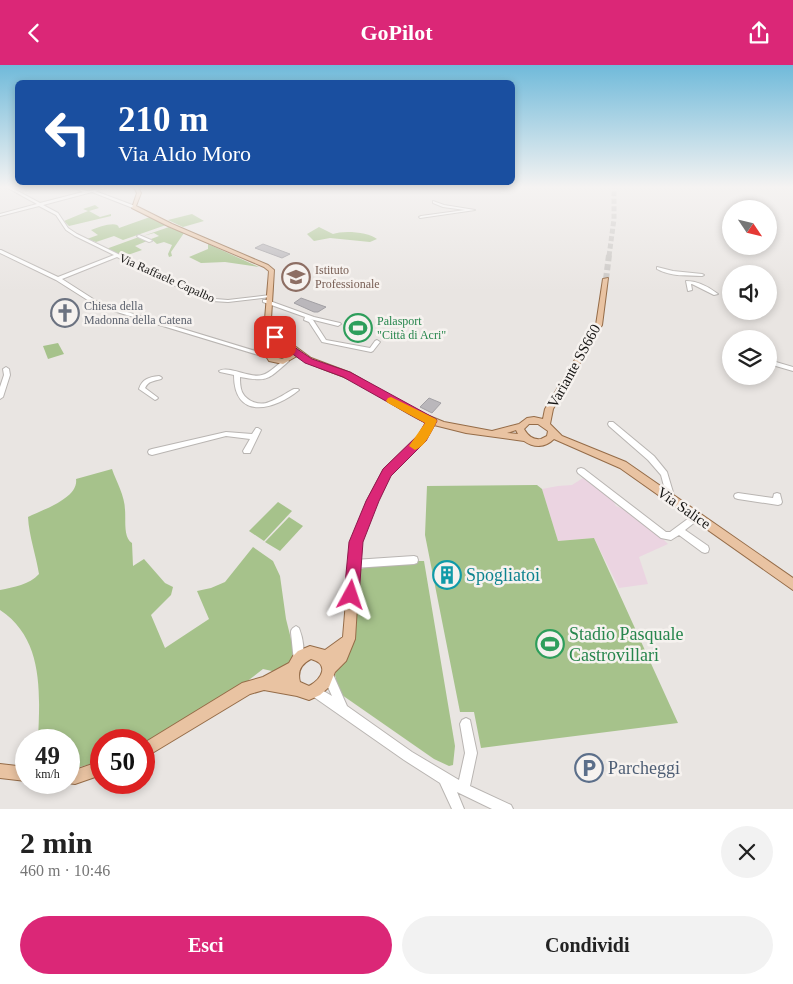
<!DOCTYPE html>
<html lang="it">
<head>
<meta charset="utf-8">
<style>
	:root { --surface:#fff; --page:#f2f2f2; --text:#222; --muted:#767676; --accent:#db2777 }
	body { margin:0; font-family:"Times New Roman",serif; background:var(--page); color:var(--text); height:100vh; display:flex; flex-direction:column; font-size:19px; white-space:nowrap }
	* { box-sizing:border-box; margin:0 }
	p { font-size:16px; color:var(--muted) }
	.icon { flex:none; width:28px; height:28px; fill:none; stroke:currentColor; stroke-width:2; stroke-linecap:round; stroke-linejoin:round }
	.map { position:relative; height:744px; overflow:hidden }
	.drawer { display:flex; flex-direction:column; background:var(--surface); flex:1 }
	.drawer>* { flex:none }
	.hud { position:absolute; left:15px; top:15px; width:500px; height:105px; border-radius:8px; box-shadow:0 2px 8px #0003; background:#1a4fa0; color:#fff; overflow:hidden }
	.needle { width:32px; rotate:125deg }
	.controls { position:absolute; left:722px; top:135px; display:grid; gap:10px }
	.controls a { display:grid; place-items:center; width:55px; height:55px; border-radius:50%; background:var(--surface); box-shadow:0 2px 8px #0003; font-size:25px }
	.speed { position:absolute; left:15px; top:664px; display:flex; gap:10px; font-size:25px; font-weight:700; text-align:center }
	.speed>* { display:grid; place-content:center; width:65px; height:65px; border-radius:50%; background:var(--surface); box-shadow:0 2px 8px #0003; line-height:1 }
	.speed small { font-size:12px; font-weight:400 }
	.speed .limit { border:8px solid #d22; background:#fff; color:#111 }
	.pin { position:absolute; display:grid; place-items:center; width:42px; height:42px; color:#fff; margin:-21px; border-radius:10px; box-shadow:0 2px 8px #0006 }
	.me { position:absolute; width:55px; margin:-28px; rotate:5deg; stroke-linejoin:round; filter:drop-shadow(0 0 4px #0008) }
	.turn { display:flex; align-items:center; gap:18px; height:105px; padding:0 20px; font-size:22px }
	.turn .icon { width:65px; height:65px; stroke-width:2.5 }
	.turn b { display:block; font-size:35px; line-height:42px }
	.round { display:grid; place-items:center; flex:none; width:52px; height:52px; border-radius:26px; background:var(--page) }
	.head { display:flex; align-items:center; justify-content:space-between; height:85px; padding:0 20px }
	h1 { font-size:30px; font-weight:700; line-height:38px }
	.cta { display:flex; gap:10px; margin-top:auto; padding:10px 20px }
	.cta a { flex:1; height:58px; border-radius:30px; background:var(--accent); color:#fff; font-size:20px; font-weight:700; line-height:58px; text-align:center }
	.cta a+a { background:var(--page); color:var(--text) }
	header { display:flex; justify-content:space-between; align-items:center; height:65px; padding:0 20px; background:var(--accent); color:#fff; font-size:22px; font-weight:700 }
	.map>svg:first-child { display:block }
	.commercial { fill:#ebd4e1 }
	.green { fill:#a6c28b }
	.building { fill:#bab7bb; stroke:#a2a0a4 }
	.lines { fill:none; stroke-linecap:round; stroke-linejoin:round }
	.major-tunnel-far1 { stroke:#c9c6c3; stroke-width:5; stroke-dasharray:5 2.5; stroke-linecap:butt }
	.major-tunnel { stroke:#c9c6c3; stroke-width:6; stroke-dasharray:6 3; stroke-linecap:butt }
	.minor-casing { stroke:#b9b5b2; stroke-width:2 }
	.major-casing { stroke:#956c48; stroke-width:2 }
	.minor { fill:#fff; fill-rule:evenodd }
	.major { fill:#e9c3a2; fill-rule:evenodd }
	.route { fill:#db2777; stroke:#8e194d }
	.slow { fill:#f59e0b }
	.labels { text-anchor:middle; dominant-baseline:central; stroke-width:5; stroke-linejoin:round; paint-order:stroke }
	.far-education-label { font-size:12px; fill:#785e54; stroke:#f6f2ef; text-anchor:start }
	.far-street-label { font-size:12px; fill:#151413; stroke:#f6f2ef }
	.far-worship-label { font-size:12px; fill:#5b616d; stroke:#f6f2ef; text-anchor:start }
	.far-leisure-label { font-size:12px; fill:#27864d; stroke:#f6f2ef; text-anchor:start }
	.street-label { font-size:15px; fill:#151413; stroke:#f6f2ef }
	.near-culture-label { font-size:18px; fill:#0d838f; stroke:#f6f2ef; text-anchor:start }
	.near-leisure-label { font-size:18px; fill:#27864d; stroke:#f6f2ef; text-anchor:start }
	.near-service-label { font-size:18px; fill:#4e5e75; stroke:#f6f2ef; text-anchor:start }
</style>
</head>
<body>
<header><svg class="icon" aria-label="back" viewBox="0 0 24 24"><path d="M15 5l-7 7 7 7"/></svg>GoPilot<svg class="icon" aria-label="share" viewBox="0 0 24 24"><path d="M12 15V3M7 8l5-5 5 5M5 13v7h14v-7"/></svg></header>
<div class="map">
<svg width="793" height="744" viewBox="0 0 793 744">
	<rect width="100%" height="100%" fill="#e9e5e2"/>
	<path class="commercial" d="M583 413 612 434 616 441 626 445 661 472 668 479 639 492 648 519 619 523 594 473 558 476 542 424 558 421 572 420Z"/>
	<g class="green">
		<path d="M95 140 99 143 89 146 100 152 111 149V151L69 161 64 156 88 146 83 144Z"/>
		<path d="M192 149 204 156 183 162 168 155Z"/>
		<path d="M150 152 166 160 123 175 114 171 96 177 87 174 98 170 91 165C99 162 118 155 119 163Z"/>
		<path d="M169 162 184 168 171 187 172 191 169 192 168 189 172 180 164 177 157 179 151 174 159 171 154 168 143 171Z"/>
		<path d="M319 162 333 169C343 165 369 167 377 174L370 177 330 173 314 176 307 169Z"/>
		<path d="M139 172 147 176 135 181 142 185 122 192 106 184Z"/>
		<path d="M208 179 259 202 225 197 201 198 189 192 208 184Z"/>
		<path d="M263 255 269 265 271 281C267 287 258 287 252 284L260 283 262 279Z"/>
		<path d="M58 278 64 289 48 294 43 281Z"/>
		<path d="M112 404C116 416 125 431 125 445 126 454 123 473 132 478L133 501 144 494 165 518 173 522 171 530 151 550 165 583 209 554 197 526 211 523 225 517 253 482 273 496 280 511 286 554 295 590 287 604 272 606 263 604 241 621 144 679V675H101V696L69 705V675H38C40 628 44 574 0 545V525C14 522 29 520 39 509 36 490 29 471 28 452 42 445 79 433 76 414Z"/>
		<path d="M537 420 542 424 558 476 594 473 678 658 481 683 474 647H460L425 470 427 421Z"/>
		<path d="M278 437 292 446 264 476 249 466Z"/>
		<path d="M289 452 303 461 280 486 265 477Z"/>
		<path d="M418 496H424L455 681 453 700 449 701 434 694 342 630 338 624 335 610 337 601 355 572 357 505C376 499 398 499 418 496Z"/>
	</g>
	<g class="building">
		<path d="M263 179 290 189 282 193 255 183Z"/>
		<path d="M301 233 326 242 318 247H314L294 238Z"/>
		<path d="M67 244 75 251 57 257 50 251Z"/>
		<path d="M429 333 441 338 432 348 420 342Z"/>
		<path d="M449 497 455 522 445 523 440 498Z"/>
	</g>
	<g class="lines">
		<path class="major-tunnel-far1" d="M609 191 614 154V122"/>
		<path class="major-tunnel" d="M606 214 609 190"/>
		<defs>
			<g id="minor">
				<path d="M6 122H10L40 138 83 127 73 122C79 122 81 125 86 126 92 127 101 122 108 122L95 126 135 141V143H133L92 127 43 140 58 148 68 163 77 169 194 226 215 234 228 235 270 230 272 231 270 232 228 237 212 236 190 228 117 192 62 214 101 239 272 291 273 292 272 293H268L97 241 56 215 0 188V185H1L58 212 114 190 75 171 66 165 56 150 39 141 0 151V149L37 139Z"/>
				<path d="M433 136 444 140 475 145 420 153 419 152 421 151 465 145 443 142 433 138Z"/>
				<path d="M139 170 151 175 152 176 149 177 138 172 137 171Z"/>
				<path d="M657 202 673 206 702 209 704 210 702 211C687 210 671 212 657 204Z"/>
				<path d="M686 216C698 216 709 222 718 229L714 230 692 219H691L692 225 688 226Z"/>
				<path d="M263 235H267L314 252 340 258 341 259 338 261 310 254 313 255 326 275 370 283 375 276 377 275 380 277 373 286 371 287 322 277 309 257 304 255 305 252 263 237Z"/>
				<path d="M286 294 289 296 288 297C267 315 268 317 240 312 240 317 240 322 242 327 247 337 260 341 269 337 278 334 286 328 294 324H298L299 325C275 345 234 356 234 310L220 307 219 306C229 300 250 314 262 310 271 308 278 298 286 294Z"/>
				<path d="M769 295 793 302V306L769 299Z"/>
				<path d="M6 302 9 304 10 310 3 332 0 334V322L4 310 3 304Z"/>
				<path d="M159 311 161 312 162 313 161 314C154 316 148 316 145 323L157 332 158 333 157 334 155 335 139 324C142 314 149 312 159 311Z"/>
				<path d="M609 357H613L654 391 667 407 675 434 674 436 671 437 668 436 661 410 648 395 609 361 608 359Z"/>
				<path d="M256 363H258L261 365 250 388H244L243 386 250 374 226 371 152 390 149 389 148 387 149 385 152 384 226 367 252 369Z"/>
				<path d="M581 403 584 404 666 467H670L693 450 696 449 699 450 700 452 699 454 685 465 708 481 709 484 708 487 705 488 702 487 679 470 671 475 661 473 578 408 577 406 578 404Z"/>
				<path d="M738 428 773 433 774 429 777 428 780 429 782 437 781 439 778 440 738 434 735 433 734 431 735 429Z"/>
				<path d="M414 491 417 492 418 495 417 498 414 499 354 503 351 502 350 499 351 496 354 495Z"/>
				<path d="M296 561 299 563C303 573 305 586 302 597L298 598 294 597C294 595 291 569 291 567 291 565 292 564 293 563Z"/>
				<path d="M328 606 332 607 347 641 412 687 459 715 465 688 460 659 462 655 466 653 470 655 477 688 470 721 511 740 513 744H492L457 727 464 744H452L440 718 404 695 311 630 310 626 311 622 315 621 332 631 323 611 324 607Z"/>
			</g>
			<g id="major">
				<path d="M134 122H138L141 128 136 141 172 159 268 200 274 205 271 254 278 272V281L281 280 296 282 311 293 351 308 412 344 444 357 492 366 519 359 527 353 534 352 543 354 545 344 596 260 603 214 608 213 602 260 553 344 550 359 562 371 626 397 793 513V525L620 403 554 374C545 383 534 383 524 376L466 368 434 360 425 375 390 410 377 436 361 477 355 574 346 596 335 607 329 622 320 630 309 635 297 631 264 625 250 629 144 693V678L242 618 263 612 289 598 293 591 298 586 310 581 325 585 343 572 351 477 367 436 384 404 419 371 427 358C401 347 380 329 355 317 336 307 315 304 297 291L283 299 269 296 266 291 267 287 271 284 272 272 265 254 269 206 264 202 168 161 132 143 137 128ZM282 284 292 287 291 290 282 294 275 292 274 288ZM529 359H538L548 366 547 371 541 374C533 375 528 371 524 364ZM516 365 518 369 507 368ZM311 594C330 599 322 614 309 621L300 617C297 606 301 599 311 594Z"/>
				<path d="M101 696V710L75 719 67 718H69V704L75 705Z"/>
				<path d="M0 699 26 702V716L0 713Z"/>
			</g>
		</defs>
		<use href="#minor" class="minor-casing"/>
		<use href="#major" class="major-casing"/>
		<use href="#minor" class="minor"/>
		<use href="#major" class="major"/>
	</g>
	<linearGradient id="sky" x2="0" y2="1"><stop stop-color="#70bada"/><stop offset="0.54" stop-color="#f5f3f2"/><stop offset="1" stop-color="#f5f3f2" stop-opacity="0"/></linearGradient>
	<rect width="793" height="226" fill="url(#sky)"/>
	<path class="route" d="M275 269 312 294 350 307 436 354 437 356 426 376 391 411 379 436 363 477 359 530 356 535 351 537 346 535 344 530 349 477 366 436 383 404 418 370 425 358 343 312 305 298 272 274V270Z"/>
	<path class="slow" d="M391 332 436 354 437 356C432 366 426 381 415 385L409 381 425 358 388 338 386 336 388 333Z"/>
	<defs>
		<symbol id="school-ring" viewBox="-11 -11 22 22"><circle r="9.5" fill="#f6f2ef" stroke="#8d6e63" stroke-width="1.5"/><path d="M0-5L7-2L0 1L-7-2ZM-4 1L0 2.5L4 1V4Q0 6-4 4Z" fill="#8d6e63"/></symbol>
		<symbol id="church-ring" viewBox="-11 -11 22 22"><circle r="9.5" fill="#f6f2ef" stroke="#6b7280" stroke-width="1.5"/><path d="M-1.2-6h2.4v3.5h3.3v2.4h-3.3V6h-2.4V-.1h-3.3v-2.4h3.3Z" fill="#6b7280"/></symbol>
		<symbol id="stadium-ring" viewBox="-11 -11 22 22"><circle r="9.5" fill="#f6f2ef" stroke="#2e9e5b" stroke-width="1.5"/><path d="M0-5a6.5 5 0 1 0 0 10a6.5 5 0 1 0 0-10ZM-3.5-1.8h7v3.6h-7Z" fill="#2e9e5b"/></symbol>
		<symbol id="building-ring" viewBox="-11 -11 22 22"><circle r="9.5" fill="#f6f2ef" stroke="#0f9aa8" stroke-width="1.5"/><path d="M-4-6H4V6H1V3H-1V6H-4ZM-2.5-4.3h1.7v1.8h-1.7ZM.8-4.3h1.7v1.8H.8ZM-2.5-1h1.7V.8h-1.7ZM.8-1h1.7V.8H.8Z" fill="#0f9aa8"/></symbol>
		<symbol id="parking-ring" viewBox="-11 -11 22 22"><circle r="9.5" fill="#f6f2ef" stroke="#5c6f8a" stroke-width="1.5"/><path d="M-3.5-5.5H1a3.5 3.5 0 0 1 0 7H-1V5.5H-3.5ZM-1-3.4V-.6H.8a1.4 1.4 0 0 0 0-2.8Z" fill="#5c6f8a"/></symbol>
	</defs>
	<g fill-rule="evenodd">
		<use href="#school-ring" x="280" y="196" width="32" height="32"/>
		<use href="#church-ring" x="49" y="232" width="32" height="32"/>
		<use href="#stadium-ring" x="342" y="247" width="32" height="32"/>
		<use href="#building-ring" x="431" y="494" width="32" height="32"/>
		<use href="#stadium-ring" x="534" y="563" width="32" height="32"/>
		<use href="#parking-ring" x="573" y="687" width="32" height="32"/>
	</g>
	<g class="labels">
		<g class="far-education-label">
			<text x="315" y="205">Istituto<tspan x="315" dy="14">Professionale</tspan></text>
		</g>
		<g class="far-street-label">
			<text transform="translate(167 213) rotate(24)">Via Raffaele Capalbo</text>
		</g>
		<g class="far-worship-label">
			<text x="84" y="241">Chiesa della<tspan x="84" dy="14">Madonna della Catena</tspan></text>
		</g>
		<g class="far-leisure-label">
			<text x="377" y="256">Palasport<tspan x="377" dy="14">"Città di Acri"</tspan></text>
		</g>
		<g class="street-label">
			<text transform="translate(574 301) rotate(-61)">Variante SS660</text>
			<text transform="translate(684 443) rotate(35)">Via Salice</text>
		</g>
		<g class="near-culture-label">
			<text x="466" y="510">Spogliatoi</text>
		</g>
		<g class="near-leisure-label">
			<text x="569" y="569">Stadio Pasquale<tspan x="569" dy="21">Castrovillari</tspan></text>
		</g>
		<g class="near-service-label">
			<text x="608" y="703">Parcheggi</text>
		</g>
	</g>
</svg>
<div class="controls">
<a><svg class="needle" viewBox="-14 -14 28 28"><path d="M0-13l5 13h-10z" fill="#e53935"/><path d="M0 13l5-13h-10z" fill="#767676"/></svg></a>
<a><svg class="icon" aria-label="sound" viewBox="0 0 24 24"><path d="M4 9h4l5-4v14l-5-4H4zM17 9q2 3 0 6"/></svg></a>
<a><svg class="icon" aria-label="layers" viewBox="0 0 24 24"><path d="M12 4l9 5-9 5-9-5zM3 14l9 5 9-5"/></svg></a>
</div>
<div class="speed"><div>49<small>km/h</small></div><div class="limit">50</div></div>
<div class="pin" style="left:275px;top:272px;background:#d93025"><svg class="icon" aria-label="arrive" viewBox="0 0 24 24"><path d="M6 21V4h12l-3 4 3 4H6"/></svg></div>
<svg class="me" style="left:351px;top:530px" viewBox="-20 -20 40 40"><path d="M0-17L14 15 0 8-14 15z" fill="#db2777" stroke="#fff" stroke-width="4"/></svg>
<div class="hud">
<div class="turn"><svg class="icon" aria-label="left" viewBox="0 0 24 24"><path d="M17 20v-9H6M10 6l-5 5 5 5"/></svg><div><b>210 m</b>Via Aldo Moro</div></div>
</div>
</div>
<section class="drawer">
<div class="head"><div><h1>2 min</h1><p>460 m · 10:46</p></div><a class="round"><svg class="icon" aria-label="close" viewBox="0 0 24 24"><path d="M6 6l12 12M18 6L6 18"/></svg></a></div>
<div class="cta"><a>Esci</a><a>Condividi</a></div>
</section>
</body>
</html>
